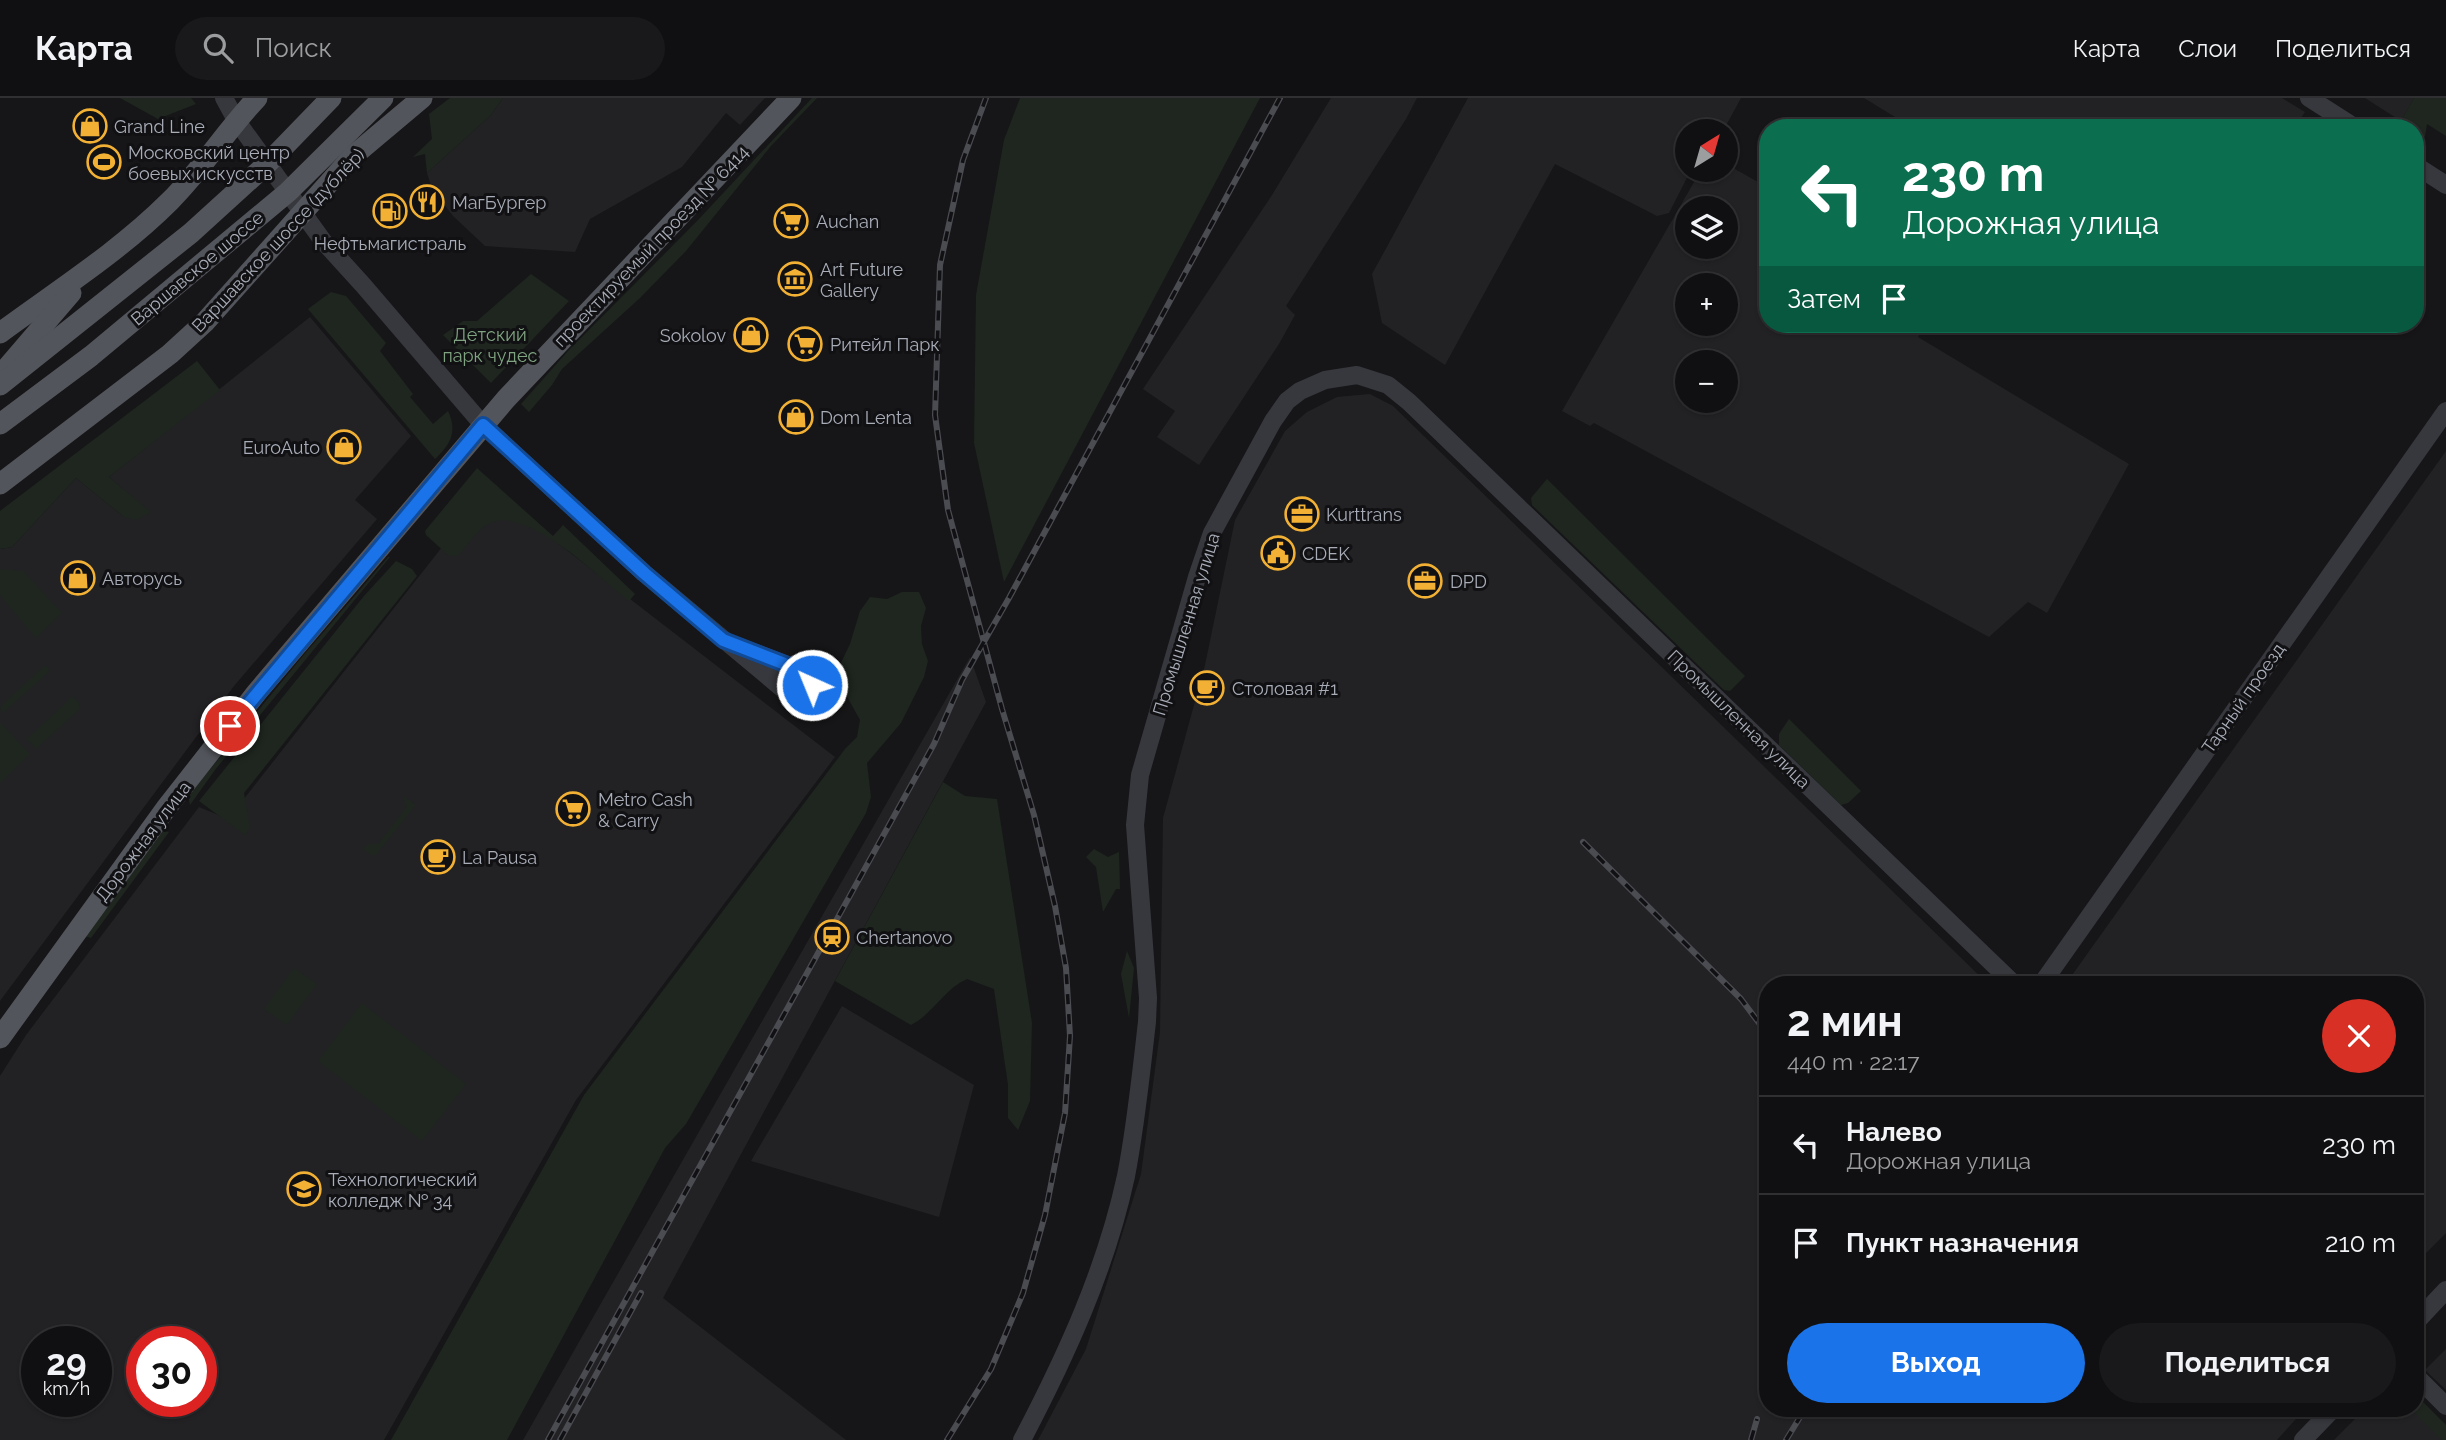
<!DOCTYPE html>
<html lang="ru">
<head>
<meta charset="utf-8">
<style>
	:root { --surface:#101012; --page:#19191b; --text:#f1f3f6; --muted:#9c9d9f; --line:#303032; --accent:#1a73e8 }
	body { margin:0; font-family:Raleway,sans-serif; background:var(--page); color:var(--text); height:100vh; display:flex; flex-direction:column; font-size:26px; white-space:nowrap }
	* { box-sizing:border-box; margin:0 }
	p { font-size:23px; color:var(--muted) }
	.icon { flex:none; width:38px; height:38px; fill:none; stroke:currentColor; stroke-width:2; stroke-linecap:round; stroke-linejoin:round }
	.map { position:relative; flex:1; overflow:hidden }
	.panel { position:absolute; left:1759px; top:878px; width:665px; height:441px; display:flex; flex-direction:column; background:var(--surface); border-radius:28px; box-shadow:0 2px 5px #0004,0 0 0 2px var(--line) }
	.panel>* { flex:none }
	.banner { position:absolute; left:1759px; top:21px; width:665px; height:214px; border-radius:28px; box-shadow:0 2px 5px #0004,0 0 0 2px var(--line); background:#0b6e4f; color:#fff; overflow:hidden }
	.needle { width:46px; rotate:37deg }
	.fabs { position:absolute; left:1675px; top:21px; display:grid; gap:14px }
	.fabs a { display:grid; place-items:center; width:63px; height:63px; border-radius:50%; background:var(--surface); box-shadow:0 2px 5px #0004,0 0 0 2px var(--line); font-size:35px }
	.speed { position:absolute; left:21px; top:1228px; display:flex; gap:14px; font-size:35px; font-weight:700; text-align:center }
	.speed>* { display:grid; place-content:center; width:91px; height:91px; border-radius:50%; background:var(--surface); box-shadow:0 2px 5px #0004,0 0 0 2px var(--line); line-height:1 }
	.speed small { font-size:18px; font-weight:400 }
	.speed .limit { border:10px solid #d22; background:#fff; color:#111 }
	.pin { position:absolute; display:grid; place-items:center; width:60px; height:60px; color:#fff; margin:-30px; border:4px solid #fff; border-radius:50%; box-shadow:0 2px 7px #0007 }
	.me { position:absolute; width:77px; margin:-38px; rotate:316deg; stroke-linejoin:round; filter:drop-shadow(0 0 5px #0008) }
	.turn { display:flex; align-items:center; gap:24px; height:147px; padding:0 28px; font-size:32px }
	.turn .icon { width:91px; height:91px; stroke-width:2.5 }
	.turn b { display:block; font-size:49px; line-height:60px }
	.then { display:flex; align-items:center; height:66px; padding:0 28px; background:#0003; gap:14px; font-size:26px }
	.round { display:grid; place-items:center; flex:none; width:74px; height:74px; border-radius:37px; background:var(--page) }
	.headline { display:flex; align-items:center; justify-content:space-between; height:119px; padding:0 28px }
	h1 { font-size:42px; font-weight:700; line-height:52px }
	.action { display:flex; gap:14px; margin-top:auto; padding:14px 28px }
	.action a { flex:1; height:80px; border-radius:42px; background:var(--accent); color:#fff; font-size:28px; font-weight:700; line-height:80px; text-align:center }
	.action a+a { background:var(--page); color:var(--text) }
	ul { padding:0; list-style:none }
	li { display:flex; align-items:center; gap:21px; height:98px; padding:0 28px; border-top:2px solid var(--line) }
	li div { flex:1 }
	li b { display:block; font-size:26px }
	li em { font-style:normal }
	header { display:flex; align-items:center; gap:42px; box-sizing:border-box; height:98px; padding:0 35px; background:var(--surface); border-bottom:2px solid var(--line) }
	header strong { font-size:33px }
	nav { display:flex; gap:38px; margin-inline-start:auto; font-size:24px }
	.search { width:490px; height:63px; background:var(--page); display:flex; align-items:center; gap:18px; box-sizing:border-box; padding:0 24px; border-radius:38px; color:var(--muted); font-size:26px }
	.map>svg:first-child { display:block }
	.built { fill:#222225; fill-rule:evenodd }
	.green { fill:#1e261f }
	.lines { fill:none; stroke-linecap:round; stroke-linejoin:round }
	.minor { stroke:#37383d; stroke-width:18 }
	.major { stroke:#53555c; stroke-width:21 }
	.rail-casing { stroke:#4a4c52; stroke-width:6 }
	.rail { stroke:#111113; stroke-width:3.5; stroke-dasharray:10; stroke-linecap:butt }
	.route-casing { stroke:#114b97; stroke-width:18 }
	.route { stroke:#1a73e8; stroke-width:12 }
	.labels { text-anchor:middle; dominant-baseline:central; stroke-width:6; stroke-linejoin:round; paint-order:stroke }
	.poi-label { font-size:18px; fill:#a8adb8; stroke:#111113; text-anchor:start }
	.street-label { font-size:18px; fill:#a8adb8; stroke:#111113 }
	.park-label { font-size:18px; fill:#7fa381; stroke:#111113 }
</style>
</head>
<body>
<header>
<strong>Карта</strong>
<div class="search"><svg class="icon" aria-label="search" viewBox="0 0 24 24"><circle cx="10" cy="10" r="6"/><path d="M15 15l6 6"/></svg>Поиск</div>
<nav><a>Карта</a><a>Слои</a><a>Поделиться</a></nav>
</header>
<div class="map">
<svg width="2446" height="1342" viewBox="0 0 2446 1342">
	<rect width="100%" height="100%" fill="#161618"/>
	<g class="built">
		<path d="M503 0H765L740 27 726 15 682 69 590 121 575 154 485 148 453 118 432 91 427 75 491 17Z"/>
		<path d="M1331 0H1417L1406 21 1286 208 1295 217 1279 246 1199 367 1157 339 1175 313 1143 291 1272 97Z"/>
		<path d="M1468 0H1741L1723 33H1687V72H1691L1669 115 1657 118 1555 66 1445 267 1382 225 1372 176Z"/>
		<path d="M1864 0H2282L2305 14 2294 30H1913Z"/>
		<path d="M2365 0H2414L2401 23Z"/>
		<path d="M1726 66 1767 89 1768 226H1926L1918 239 2129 366 2047 515 2028 504 1989 539 1594 325 1590 328 1562 313 1701 72H1726ZM1687 110H1726V149H1687ZM1687 187H1726V226H1687ZM1687 264H1726V303H1687Z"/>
		<path d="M310 219 411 338 355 402 377 421 234 588 0 903V451L12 449 76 380 124 419 150 414 109 379Z"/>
		<path d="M1370 296 1393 308 1989 887H1768V1311H2305L2277 1342H1038L1086 1251 1141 1076 1160 934 1163 720 1205 567 1235 422 1285 333 1307 314 1337 299Z"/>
		<path d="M2446 353V1135L2415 1166V887H2065Z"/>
		<path d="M516 413 835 659 576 1002 384 1342H0V978L26 937 199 709 228 721 461 425ZM37 1244H96V1304H37ZM142 1244H201V1304H142Z"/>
		<path d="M970 559 986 604 663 1200 846 1342H523Z"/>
		<path d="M842 908 974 987 939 1119 751 1063Z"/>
		<path d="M2446 1251V1292L2425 1272Z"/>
		<path d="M2365 1311H2415L2446 1342H2334Z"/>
	</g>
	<g class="green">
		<path d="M120 0H191L196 6 158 21Z"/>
		<path d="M450 0H503L491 17 427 75 425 56 413 59 432 41 429 16Z"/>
		<path d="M812 0H817L771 48 686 153 640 200 562 271 552 287 529 314 521 306 567 254 698 122Z"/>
		<path d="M1020 0H1260L1004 484 974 345 976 197 1004 42Z"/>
		<path d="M2414 0H2446V38L2427 26 2425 39 2409 25 2401 23Z"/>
		<path d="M531 176 569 203 491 285 443 237 463 223H477Z"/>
		<path d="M331 194 346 198 386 245 380 253 413 296 410 299 433 326 448 313C458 334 450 347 435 361L308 211Z"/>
		<path d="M197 263 220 292 109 379 151 414 136 422 124 419 76 380 12 449 0 451V413Z"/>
		<path d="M477 370 553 438 563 427 635 496 629 503C601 481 525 405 488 426 477 432 467 448 458 458L448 457 426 437 425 433Z"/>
		<path d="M1547 381 1745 578 1730 593 1724 592 1532 407 1531 400Z"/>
		<path d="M388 459H390L215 672 190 707 188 698 302 559Z"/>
		<path d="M396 463 412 471 417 478 244 695 250 730 245 737 199 703 364 498Z"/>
		<path d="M0 471 23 473 62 515 36 540 0 497Z"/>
		<path d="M902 494H919L926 510 921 528 922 546 928 563 924 579 901 625 867 665 871 699 866 715 686 1026 665 1050 507 1342H391L584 997 845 651 857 639 860 622 835 577 850 546 860 513 870 499 887 501Z"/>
		<path d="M45 567 50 573 3 615 0 609Z"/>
		<circle cx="797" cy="583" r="11"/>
		<path d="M73 598 79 605 80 611 36 651 27 641Z"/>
		<path d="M1789 621 1861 693 1848 705 1841 707 1779 647V636Z"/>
		<path d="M1 625 30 656 0 685V626Z"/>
		<path d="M943 684 965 698 997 701 1032 925 1030 1003 1018 1032 1008 1020V987L994 891 967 881C944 891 933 916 911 927L835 883Z"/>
		<path d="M405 699 416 707 376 757H371L363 751 368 746H378L407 708 403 701Z"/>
		<path d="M162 732 169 734 91 840 85 838Z"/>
		<path d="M1094 751 1108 759 1119 754 1120 791H1116L1103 814 1096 769 1086 759Z"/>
		<path d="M1127 853 1134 870 1129 920 1121 876Z"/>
		<path d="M294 870 317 886 287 927 264 911Z"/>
		<path d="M362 905 466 986 422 1043 318 963Z"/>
		<path d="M2415 1296 2446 1327V1342H2442L2411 1311H2415Z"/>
	</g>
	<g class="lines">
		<g class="minor">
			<path d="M224 0 236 22 323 143 363 187 483 327 644 475 783 591"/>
			<path d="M2309 0 2356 30"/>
			<path d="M2415 67 2446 87"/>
			<path d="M737 548 790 568"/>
			<circle cx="797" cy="582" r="16"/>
			<path d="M2041 887 2446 313"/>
			<path d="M2415 1225 2446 1192"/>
			<path d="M2415 1277 2446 1308"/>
			<path d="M1022 1342C1066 1258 1106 1171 1126 1078 1136 1027 1141 975 1147 924L1148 900 1135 727 1140 677 1197 479 1212 435 1273 323 1287 303 1300 293 1325 282 1357 277 1388 287 1409 304 2015 887"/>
			<path d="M2303 1342 2333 1311"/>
		</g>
		<g class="major">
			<path d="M0 235C57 193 120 153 170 103 202 71 226 33 257 0"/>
			<path d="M5 272 71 195"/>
			<path d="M0 287 191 135 268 65 331 0"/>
			<path d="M0 326 91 258 288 94 383 0"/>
			<path d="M0 386 170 256 205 224 353 58 422 0"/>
			<path d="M0 940 167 709 257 594 506 301 791 0"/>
		</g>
		<defs>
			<g id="rail">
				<path d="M1583 744 1741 901 1768 937"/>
				<path d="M548 1342 934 646 962 582 1009 500 1280 0"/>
				<path d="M560 1342 641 1195"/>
				<path d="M947 1342 991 1271 1023 1195 1045 1117 1065 1015 1070 938 1066 870 1055 808 1034 717 1002 611 948 412 935 317 940 167 963 62 986 0"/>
				<path d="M1751 1342 1757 1321"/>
				<path d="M1786 1342 1805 1311"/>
			</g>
		</defs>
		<use href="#rail" class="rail-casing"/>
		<use href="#rail" class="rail"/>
	</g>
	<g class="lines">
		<defs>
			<path id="route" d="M230 628 483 327 644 475 723 542 790 568 806 569 812 577V587"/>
		</defs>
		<use href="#route" class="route-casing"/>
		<use href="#route" class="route"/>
	</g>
	<defs>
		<symbol id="shop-ring" viewBox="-11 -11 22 22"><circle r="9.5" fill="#111113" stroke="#f2b134" stroke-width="1.5"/><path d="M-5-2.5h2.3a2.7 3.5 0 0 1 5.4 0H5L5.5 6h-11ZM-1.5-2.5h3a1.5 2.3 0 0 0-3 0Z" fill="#f2b134"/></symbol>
		<symbol id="stadium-ring" viewBox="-11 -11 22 22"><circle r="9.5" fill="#111113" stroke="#f2b134" stroke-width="1.5"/><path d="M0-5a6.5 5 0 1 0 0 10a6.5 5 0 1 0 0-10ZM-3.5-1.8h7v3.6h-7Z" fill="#f2b134"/></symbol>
		<symbol id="restaurant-ring" viewBox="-11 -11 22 22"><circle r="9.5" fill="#111113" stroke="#f2b134" stroke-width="1.5"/><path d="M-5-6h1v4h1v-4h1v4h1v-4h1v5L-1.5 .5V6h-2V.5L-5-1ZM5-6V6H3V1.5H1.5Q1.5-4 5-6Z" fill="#f2b134"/></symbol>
		<symbol id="fuel-ring" viewBox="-11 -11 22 22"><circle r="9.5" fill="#111113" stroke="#f2b134" stroke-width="1.5"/><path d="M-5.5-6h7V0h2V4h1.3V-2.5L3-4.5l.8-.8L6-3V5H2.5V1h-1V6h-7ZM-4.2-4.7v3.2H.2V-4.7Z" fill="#f2b134"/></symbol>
		<symbol id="supermarket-ring" viewBox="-11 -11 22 22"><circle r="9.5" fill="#111113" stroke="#f2b134" stroke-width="1.5"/><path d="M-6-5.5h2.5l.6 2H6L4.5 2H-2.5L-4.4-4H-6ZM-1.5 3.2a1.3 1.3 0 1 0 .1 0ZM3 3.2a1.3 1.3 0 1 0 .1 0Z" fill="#f2b134"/></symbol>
		<symbol id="museum-ring" viewBox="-11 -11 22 22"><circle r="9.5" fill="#111113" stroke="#f2b134" stroke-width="1.5"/><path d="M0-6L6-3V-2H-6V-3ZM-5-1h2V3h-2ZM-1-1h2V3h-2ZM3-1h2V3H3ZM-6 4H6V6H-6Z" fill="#f2b134"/></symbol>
		<symbol id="office-ring" viewBox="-11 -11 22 22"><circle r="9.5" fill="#111113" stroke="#f2b134" stroke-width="1.5"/><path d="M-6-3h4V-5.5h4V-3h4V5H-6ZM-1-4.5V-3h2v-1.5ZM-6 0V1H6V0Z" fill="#f2b134"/></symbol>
		<symbol id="civic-ring" viewBox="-11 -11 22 22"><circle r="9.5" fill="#111113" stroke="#f2b134" stroke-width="1.5"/><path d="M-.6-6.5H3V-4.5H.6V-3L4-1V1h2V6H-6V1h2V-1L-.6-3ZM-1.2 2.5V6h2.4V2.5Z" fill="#f2b134"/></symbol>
		<symbol id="cafe-ring" viewBox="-11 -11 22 22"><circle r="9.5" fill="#111113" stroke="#f2b134" stroke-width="1.5"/><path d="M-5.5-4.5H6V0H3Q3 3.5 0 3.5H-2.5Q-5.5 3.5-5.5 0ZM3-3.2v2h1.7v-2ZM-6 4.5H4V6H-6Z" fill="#f2b134"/></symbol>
		<symbol id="station-ring" viewBox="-11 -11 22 22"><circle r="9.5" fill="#111113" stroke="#f2b134" stroke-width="1.5"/><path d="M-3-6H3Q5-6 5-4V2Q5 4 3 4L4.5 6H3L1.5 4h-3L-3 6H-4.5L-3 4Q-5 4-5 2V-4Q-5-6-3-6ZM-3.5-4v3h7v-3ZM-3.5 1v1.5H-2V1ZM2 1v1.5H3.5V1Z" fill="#f2b134"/></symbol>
		<symbol id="university-ring" viewBox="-11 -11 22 22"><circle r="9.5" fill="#111113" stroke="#f2b134" stroke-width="1.5"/><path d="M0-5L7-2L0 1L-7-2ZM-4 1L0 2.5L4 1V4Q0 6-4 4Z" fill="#f2b134"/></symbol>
	</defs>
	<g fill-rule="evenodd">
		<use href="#shop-ring" x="71" y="9" width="38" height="38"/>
		<use href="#stadium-ring" x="85" y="45" width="38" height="38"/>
		<use href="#restaurant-ring" x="408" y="85" width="38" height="38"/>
		<use href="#fuel-ring" x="371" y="94" width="38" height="38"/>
		<use href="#supermarket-ring" x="772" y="104" width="38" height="38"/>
		<use href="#museum-ring" x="776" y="162" width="38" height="38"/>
		<use href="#shop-ring" x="732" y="218" width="38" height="38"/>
		<use href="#supermarket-ring" x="786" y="227" width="38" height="38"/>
		<use href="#shop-ring" x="777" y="300" width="38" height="38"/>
		<use href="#shop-ring" x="325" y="330" width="38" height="38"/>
		<use href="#office-ring" x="1283" y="397" width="38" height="38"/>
		<use href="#civic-ring" x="1259" y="436" width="38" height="38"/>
		<use href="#shop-ring" x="59" y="461" width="38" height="38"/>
		<use href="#office-ring" x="1406" y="464" width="38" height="38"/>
		<use href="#cafe-ring" x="1188" y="571" width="38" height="38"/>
		<use href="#supermarket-ring" x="554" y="692" width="38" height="38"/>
		<use href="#cafe-ring" x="419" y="740" width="38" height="38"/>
		<use href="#station-ring" x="813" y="820" width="38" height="38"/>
		<use href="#university-ring" x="285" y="1072" width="38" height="38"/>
	</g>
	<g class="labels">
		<g class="poi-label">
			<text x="114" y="28">Grand Line</text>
			<text x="128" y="54">Московский центр<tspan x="128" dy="21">боевых искусств</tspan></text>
			<text x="452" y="104">МагБургер</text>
			<text x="816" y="123">Auchan</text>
			<text x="390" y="145" text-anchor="middle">Нефтьмагистраль</text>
			<text x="820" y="171">Art Future<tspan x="820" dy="21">Gallery</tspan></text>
			<text x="726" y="237" text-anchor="end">Sokolov</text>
			<text x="830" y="246">Ритейл Парк</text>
			<text x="820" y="319">Dom Lenta</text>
			<text x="320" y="349" text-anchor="end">EuroAuto</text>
			<text x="1326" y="416">Kurttrans</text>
			<text x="1302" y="455">CDEK</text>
			<text x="102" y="480">Авторусь</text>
			<text x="1450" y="483">DPD</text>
			<text x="1232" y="590">Столовая #1</text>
			<text x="598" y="701">Metro Cash<tspan x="598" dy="21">&amp; Carry</tspan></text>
			<text x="462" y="759">La Pausa</text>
			<text x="856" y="839">Chertanovo</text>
			<text x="328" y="1081">Технологический<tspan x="328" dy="21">колледж № 34</tspan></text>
		</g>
		<g class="street-label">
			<text transform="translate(278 142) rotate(-47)">Варшавское шоссе (дублёр)</text>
			<text transform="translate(651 148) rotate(-46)">проектируемый проезд № 6414</text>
			<text transform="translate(197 170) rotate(-40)">Варшавское шоссе</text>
			<text transform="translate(1186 526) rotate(-73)">Промышленная улица</text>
			<text transform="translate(2243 600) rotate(-55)">Тарный проезд</text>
			<text transform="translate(1739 621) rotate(44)">Промышленная улица</text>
			<text transform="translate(143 743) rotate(-53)">Дорожная улица</text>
		</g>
		<g class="park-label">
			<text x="490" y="236">Детский<tspan x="490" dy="21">парк чудес</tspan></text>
		</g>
	</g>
</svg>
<div class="fabs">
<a><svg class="needle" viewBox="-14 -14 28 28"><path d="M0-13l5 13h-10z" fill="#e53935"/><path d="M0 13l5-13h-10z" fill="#9c9d9f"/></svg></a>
<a><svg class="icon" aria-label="layers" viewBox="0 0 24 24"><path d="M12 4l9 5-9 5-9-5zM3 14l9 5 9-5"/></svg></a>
<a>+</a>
<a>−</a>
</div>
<div class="speed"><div>29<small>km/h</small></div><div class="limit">30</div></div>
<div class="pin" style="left:230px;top:628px;background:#d93025"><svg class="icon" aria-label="arrive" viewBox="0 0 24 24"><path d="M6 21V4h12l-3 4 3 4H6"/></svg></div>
<svg class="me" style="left:812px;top:587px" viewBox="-20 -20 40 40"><circle r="17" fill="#1a73e8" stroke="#fff" stroke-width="3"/><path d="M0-11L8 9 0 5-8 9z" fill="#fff"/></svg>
<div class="banner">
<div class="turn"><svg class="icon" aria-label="left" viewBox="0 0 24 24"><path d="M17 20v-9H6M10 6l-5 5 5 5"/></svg><div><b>230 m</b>Дорожная улица</div></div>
<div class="then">Затем<svg class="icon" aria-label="arrive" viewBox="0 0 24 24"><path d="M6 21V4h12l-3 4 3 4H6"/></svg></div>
</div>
<section class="panel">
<div class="headline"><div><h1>2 мин</h1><p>440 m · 22:17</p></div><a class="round" style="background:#d93025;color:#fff"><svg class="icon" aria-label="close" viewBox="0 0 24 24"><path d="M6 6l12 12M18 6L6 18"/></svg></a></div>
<ul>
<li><svg class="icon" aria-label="left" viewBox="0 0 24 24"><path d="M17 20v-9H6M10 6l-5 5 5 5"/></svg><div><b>Налево</b><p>Дорожная улица</p></div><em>230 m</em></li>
<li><svg class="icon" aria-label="arrive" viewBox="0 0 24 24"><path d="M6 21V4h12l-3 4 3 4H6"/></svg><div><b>Пункт назначения</b></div><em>210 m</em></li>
</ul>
<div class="action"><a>Выход</a><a>Поделиться</a></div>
</section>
</div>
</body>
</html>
